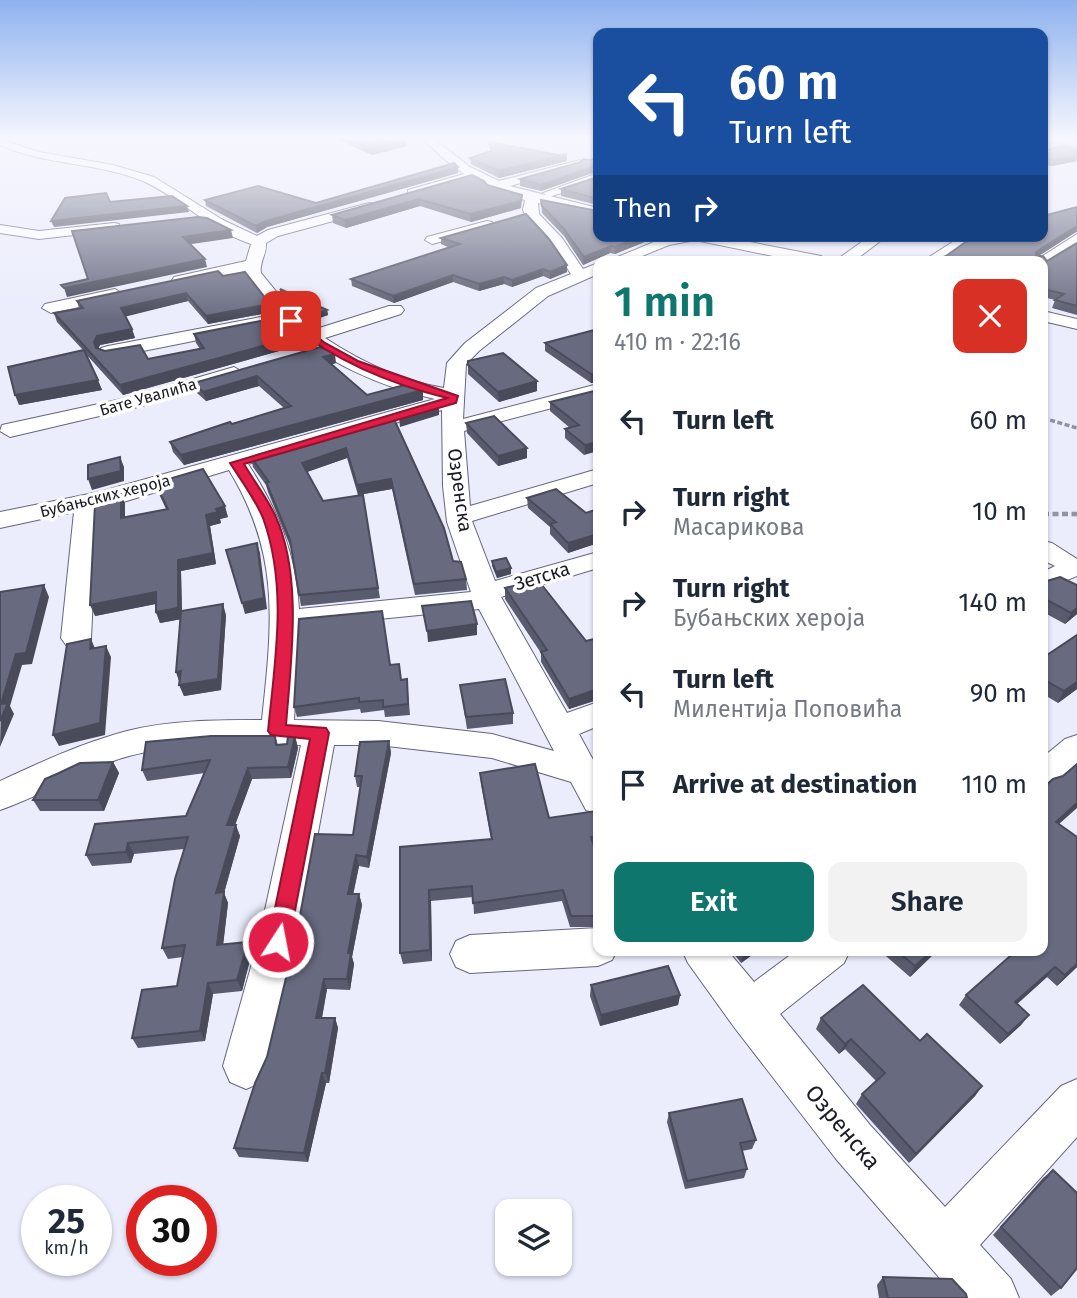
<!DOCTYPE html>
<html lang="en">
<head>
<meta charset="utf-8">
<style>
	:root { --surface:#fff; --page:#f2f2f3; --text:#1f2937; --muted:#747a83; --accent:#0f766e }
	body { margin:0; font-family:"Fira Sans",sans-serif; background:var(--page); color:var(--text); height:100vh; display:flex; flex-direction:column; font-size:26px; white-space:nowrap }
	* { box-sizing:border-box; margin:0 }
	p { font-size:23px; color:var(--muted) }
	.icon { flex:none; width:38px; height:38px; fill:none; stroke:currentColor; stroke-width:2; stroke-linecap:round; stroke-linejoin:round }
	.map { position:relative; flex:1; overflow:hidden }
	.panel { position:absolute; left:593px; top:256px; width:455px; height:700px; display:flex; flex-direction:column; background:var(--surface); border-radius:14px; box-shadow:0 2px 5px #0004 }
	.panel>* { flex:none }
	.banner { position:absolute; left:593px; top:28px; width:455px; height:214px; border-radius:14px; box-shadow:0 2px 5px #0004; background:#1a4fa0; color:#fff; overflow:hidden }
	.buttons { position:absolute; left:495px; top:1199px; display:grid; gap:14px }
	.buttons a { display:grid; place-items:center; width:77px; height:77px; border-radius:14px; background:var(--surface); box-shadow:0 2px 5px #0004; font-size:35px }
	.speed { position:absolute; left:21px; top:1185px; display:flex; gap:14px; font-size:35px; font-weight:700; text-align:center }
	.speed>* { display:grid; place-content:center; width:91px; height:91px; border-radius:50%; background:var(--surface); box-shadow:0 2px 5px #0004; line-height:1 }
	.speed small { font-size:18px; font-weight:400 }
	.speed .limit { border:10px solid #d22; background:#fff; color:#111 }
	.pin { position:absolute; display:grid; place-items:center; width:60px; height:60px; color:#fff; margin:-30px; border-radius:14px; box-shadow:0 4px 10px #0006 }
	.me { position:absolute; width:77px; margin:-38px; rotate:11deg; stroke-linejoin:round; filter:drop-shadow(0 0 5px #0008) }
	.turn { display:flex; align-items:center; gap:24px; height:147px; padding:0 21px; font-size:32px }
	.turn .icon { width:91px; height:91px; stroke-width:2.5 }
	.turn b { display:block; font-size:49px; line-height:60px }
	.then { display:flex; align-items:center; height:66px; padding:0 21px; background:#0003; gap:14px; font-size:26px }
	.round { display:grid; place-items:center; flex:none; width:74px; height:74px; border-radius:14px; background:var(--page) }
	.overview { display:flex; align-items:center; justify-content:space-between; height:119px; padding:0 21px }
	h1 { font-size:42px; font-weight:600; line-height:52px; color:var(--accent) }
	.action { display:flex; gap:14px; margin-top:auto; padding:14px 21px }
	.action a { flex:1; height:80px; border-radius:14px; background:var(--accent); color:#fff; font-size:28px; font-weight:600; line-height:80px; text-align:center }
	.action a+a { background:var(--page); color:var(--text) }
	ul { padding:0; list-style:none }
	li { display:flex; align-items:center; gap:21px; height:91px; padding:0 21px }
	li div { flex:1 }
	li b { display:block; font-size:26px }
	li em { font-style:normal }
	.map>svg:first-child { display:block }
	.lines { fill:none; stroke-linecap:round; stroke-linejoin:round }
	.minor-casing { stroke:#64667c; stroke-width:2 }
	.major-casing { stroke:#d1d1d3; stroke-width:1 }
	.path-far1 { stroke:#9293a0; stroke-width:3.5; stroke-dasharray:5 2.5; stroke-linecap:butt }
	.path { stroke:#9293a0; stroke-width:4.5; stroke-dasharray:6 3.5; stroke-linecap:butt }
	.minor { fill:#fff; fill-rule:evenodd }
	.major { fill:#bcbcfd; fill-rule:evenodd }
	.wall { fill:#595b6e }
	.shaded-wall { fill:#494a5a }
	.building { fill:#686a80; stroke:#494a5a; stroke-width:2 }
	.route { fill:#e11d48; stroke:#92132f; stroke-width:2 }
	.labels { text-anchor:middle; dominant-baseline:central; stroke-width:7; stroke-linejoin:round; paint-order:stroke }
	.far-street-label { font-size:16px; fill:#191a23; stroke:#fff }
	.street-label { font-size:19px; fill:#191a23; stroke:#fff }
	.near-street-label { font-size:23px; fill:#191a23; stroke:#fff }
</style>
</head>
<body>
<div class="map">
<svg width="1077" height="1298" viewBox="0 0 1077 1298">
	<rect width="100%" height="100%" fill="#ebecfc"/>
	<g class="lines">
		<defs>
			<g id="minor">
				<path d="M0 139 39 152 113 165 154 177 223 220 257 236 268 230 369 203 374 204V210L278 236 266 243C267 254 259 262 261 273L296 316 313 330 389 306H401L404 310 401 314 325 338C360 361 402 381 444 388L447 363 465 343 536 288 571 274 551 244 526 216 523 210 525 200 488 190 487 186 473 179 418 196H408V190L464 174 443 158 423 139H434L470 167 499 181 580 160V166L510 186 598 208V216L538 203 539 214 562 238 583 269 598 263V274L548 296 479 351 466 364 463 419 598 384V396L464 431 470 506 598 469V483L472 521 495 581 598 552V568L501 597 567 713 598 702V726L579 734 598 769V814L586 810 571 782 492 758 378 745H334L298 942 269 1066 262 1082 246 1089 230 1082 223 1066 258 942 301 745C247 744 182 742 129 756 84 768 44 795 0 810V781C41 762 82 743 127 731 169 720 218 720 262 720 272 625 281 555 229 470L100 509 97 514 91 638 86 645 76 648 66 645 61 638 74 512 0 528V512L99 492 435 399C381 387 323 362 283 323L108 358 101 356 99 352 101 348 108 346 277 314 252 285 245 271 180 285 172 280 174 277 246 261 251 244C211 231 182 199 145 182 99 162 46 166 0 145ZM442 410 443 486 447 522 471 592 299 609C296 554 278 510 248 464ZM479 609 554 751 492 734 378 721 294 720 299 627Z"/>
				<path d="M598 173V181L549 197 543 193Z"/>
				<path d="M487 221 492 222V228L432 244 425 240 427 237Z"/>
				<path d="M114 223 119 224V230L39 239 0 233V225L39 231Z"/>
				<path d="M1077 234V245L1048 264 1043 266V261H1035Z"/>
				<path d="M719 236 821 256 829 261H797L695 240 669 245 630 261H608L666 237Z"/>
				<path d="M870 236H887L854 261H835Z"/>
				<path d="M962 236H980L942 261H923Z"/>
				<path d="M115 289 123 294 121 298 51 313 42 308 45 304Z"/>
				<path d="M1043 311 1077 319V329L1043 321Z"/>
				<path d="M234 367 244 373 241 377 142 406 10 437 0 431 2 425 131 397Z"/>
				<path d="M1043 541 1052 543 1077 559V576L1043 590V572L1055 566 1043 560Z"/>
				<path d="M1077 735V767L1055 785 1043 789V757L1065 739Z"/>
				<path d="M598 928V950H617L612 960 598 966 470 973 456 967 450 954 456 941 470 935Z"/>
				<path d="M682 950H727L754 982 797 950H850L844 963 780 1014 870 1125 945 1207 1061 1086 1077 1079V1137L980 1245 1011 1279 1019 1298H957L836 1159 734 1027 688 963Z"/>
			</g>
			<path id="major" d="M1043 139 1077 145V153L1043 145Z"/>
		</defs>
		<use href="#minor" class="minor-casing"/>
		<use href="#major" class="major-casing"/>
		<path class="path-far1" d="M1043 418 1077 428"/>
		<path class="path" d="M1043 514H1077"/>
		<use href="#minor" class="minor"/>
		<use href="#major" class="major"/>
	</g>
	<g class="wall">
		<path d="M337 139H376L385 141 407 140V146L372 155Z"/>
		<path d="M489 142 567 161 499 178 471 164 470 158 491 152Z"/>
		<path d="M1043 148 1046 150 1077 148V161L1052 166 1043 165Z"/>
		<path d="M598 158V171L541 191 520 186V179Z"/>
		<path d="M458 167V173L267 227 257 233 206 206 205 200 316 203Z"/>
		<path d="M598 177V205L561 196V189Z"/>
		<path d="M487 185 522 195 521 208 471 222 420 206 346 228 333 223 332 215Z"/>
		<path d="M541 200 598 236H655L652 239 615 254 610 253 583 265 564 236 542 213Z"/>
		<path d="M1077 207V232H1076L1038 256 1047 261 1077 243V315L1052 308 1055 300 1043 297V261H935L1043 236 1047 215Z"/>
		<path d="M441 238 567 272 550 279 543 276 512 287 504 284 479 291 453 282 394 303 352 286 351 279 450 248 441 244Z"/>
		<path d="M223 276 270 304 272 312 208 324 188 301 125 316 132 329 135 338 100 345 98 349 105 351 148 359 200 349 196 343 194 334 303 335 304 344 123 395 85 353 102 390 19 405 83 350 57 322 54 313 79 308 77 301Z"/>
		<path d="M280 289 327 310 328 315 308 322 281 294Z"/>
		<path d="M598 329V382L591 383 545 351V343Z"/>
		<path d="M468 361 537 391 499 402 468 374Z"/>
		<path d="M336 363 331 365 367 395 423 390V400L184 465 173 452 170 442 284 408 259 386 206 401 197 393 194 383Z"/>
		<path d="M598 390 584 455 565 438V429L570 428 550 411V402Z"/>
		<path d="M393 417 453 561 466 579 467 590 415 595 392 489 358 495 347 458 307 472 323 501 363 495 380 598 301 606 291 548 268 492 266 485 253 467 251 457Z"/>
		<path d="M466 423 527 448V458L498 466 467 433Z"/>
		<path d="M155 483 228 517 220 519 221 523 210 526 216 564 181 571 182 611 226 615 221 690 184 696 176 672 181 619 160 623 156 612V604L95 616 121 494 125 504V517L166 509 159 494Z"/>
		<path d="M527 498 586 513 598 509V544V543L568 553 550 534V527L528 508Z"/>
		<path d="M492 561 511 568V574L497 578 492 566Z"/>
		<path d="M1043 579 1047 581 1077 585V614L1065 624 1043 612Z"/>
		<path d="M505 588 586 641 598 638V700H597L569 709 541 662V653L505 599Z"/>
		<path d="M1077 635V689L1058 703 1043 694V653L1047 655Z"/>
		<path d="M390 665 408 690 410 715 385 717 384 710 361 713 360 709 297 717 294 707Z"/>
		<path d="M460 685 513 713V724L467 729Z"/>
		<path d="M275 736 278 745 287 744 295 736 298 748 291 778 252 779 235 825 240 836 224 893 228 903 223 944 252 952 242 991 213 994 205 1041 138 1048 132 1038 177 986 183 957 168 959 162 948 184 849 134 854 131 863 92 866 86 855 186 816 205 773 147 781 142 770Z"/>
		<path d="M389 741 391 753 369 868 359 866 353 894H359L362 905 352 957 354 964 350 990 327 989 322 1018H335L338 1028 329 1083H326L308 1162 239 1157 234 1148 267 1057 353 835 360 787H357L355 776Z"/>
		<path d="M113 762 119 773 104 811H40L33 800Z"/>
		<path d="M480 773 549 818H598V847L595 848 598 858V927H570L562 901 474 914 473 897 431 901 432 961 403 964 400 953V847L491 839 481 784Z"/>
		<path d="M1043 788 1059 824 1077 967 1057 986 1047 977 1017 1004 1029 1015 1021 1025 1000 1044 959 1005 966 995 1043 950Z"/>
		<path d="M731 950H759L741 963Z"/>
		<path d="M879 950H938L910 977Z"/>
		<path d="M591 985 680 995 678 1005 600 1026 590 996Z"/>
		<path d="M821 1018 920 1041 982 1086 975 1096 909 1163 856 1104 862 1094 876 1081 845 1049 839 1054 816 1029Z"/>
		<path d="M669 1113 756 1140 752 1149 742 1151 747 1169 744 1178 685 1189 667 1122Z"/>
		<path d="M1053 1170 1061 1288 1051 1296 993 1235 1043 1178Z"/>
		<path d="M883 1277 967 1298H879L877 1285Z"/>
	</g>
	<g class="shaded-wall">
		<path d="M407 140V146L372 155 371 149Z"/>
		<path d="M567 154V161L499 178V171Z"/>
		<path d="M1077 156V161L1052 166 1054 160Z"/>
		<path d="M598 165V171L541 191V185Z"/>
		<path d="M458 167V173L267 227 257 233 256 226 266 221Z"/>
		<path d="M522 195 521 208 471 222 470 214Z"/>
		<path d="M419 199 420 206 346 228 345 220Z"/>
		<path d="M187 206 189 212 54 227 51 221Z"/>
		<path d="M1077 226 1076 232 1034 259 1036 252Z"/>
		<path d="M231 230 233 238 185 245 183 237Z"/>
		<path d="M642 236H655L652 239 615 254V247Z"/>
		<path d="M611 246 610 253 583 265 584 257Z"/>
		<path d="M205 259 207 267 67 297 64 288Z"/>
		<path d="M567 265V272L550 279V272Z"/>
		<path d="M543 269V276L512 287V280Z"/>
		<path d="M453 275V282L394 303 393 296Z"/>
		<path d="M504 277V284L479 291V284Z"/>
		<path d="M186 293 188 301 124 317 121 308Z"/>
		<path d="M270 304 272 312 208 324 206 316Z"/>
		<path d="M327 310 328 315 308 322 307 317Z"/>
		<path d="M132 329 135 338 100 345 97 351 94 342 97 336Z"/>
		<path d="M303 335 304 344 123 395 120 385Z"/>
		<path d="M335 354 336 363 324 367 323 357Z"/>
		<path d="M598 373V382L591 383V374Z"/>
		<path d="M257 376 259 386 206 401 203 392Z"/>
		<path d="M98 380 102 390 19 405 15 395Z"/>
		<path d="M537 381V391L499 402 498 392Z"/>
		<path d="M423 390V400L184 465 181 455Z"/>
		<path d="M439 405V415L400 427 399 417Z"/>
		<path d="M598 442V451L584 455 585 445Z"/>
		<path d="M346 448 347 458 304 473 302 463Z"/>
		<path d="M527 448V458L498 466V456Z"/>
		<path d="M120 457 124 467V481L92 490 88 479Z"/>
		<path d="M391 479 392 489 358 495 357 485Z"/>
		<path d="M121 494 125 504V529L121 518Z"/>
		<path d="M225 506 228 517 220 519 221 523 210 526 216 564 181 571 182 619 160 623 156 612 178 560 206 515 216 509Z"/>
		<path d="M598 533V543L568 553V543Z"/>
		<path d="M257 543 260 553 267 609 245 614 242 603Z"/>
		<path d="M511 568V574L497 578 496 572Z"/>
		<path d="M44 585 49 597 32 664 22 665 10 706 14 714 0 747 1 704 16 654Z"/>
		<path d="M156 592 160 603 95 616 90 605Z"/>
		<path d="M223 604 226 615 221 690 184 696 179 685Z"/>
		<path d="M1077 608V614L1065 624 1071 613Z"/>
		<path d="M477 624V635L428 642 427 631Z"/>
		<path d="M91 639 96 651 90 649Z"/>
		<path d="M106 646 111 657 105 735 59 746 53 735Z"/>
		<path d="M181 671 180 683 176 672Z"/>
		<path d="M1077 682V689L1058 703 1064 691Z"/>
		<path d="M598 689 597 700 569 709V699Z"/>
		<path d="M295 736 298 748 291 778 288 767Z"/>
		<path d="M389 741 391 753 369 868 367 857Z"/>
		<path d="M113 762 119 773 104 811 98 800Z"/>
		<path d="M248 768 252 779 231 836 227 825Z"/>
		<path d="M1077 803V808L1049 833 1056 822Z"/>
		<path d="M236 825 240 836 224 893 228 903 222 955 217 945 216 893Z"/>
		<path d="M128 843 134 854 131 863 126 852Z"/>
		<path d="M356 855 359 866 351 905 348 894Z"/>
		<path d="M429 890 431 901 432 961 430 950Z"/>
		<path d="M359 894 362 905 352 957 354 964 350 990 347 979 348 953Z"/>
		<path d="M248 942 252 952 242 991 237 980Z"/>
		<path d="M748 950H759L741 963 744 953Z"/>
		<path d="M933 950H938L910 977 915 966Z"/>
		<path d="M1077 964V967L1057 986 1065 975Z"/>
		<path d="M1055 967 1047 977 1007 1013 1015 1002Z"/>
		<path d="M324 979 327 989 320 1028 316 1018Z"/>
		<path d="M208 983 213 994 205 1041 200 1031Z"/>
		<path d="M680 995 678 1005 600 1026 601 1015Z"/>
		<path d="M1029 1015 1021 1025 1000 1044 1008 1034Z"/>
		<path d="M335 1018 338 1028 329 1083 325 1073Z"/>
		<path d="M851 1039 845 1049 839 1054 845 1044Z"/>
		<path d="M322 1073 326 1083 308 1162 304 1153Z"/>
		<path d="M982 1086 975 1096 909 1163 916 1154Z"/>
	</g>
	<g class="building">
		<path d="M349 139H376L385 141 407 140 371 149Z"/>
		<path d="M489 142 558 155 567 154 499 171 470 158 492 151Z"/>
		<path d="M1063 146 1077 148V156L1054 160 1043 158V148L1046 150Z"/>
		<path d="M598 158V165L541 185 520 179 581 162 583 159 590 160Z"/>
		<path d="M454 163 458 167 266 221 256 226 205 200 258 186 316 203Z"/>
		<path d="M472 175 484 181 487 185 522 195 521 201 470 214 419 199 345 220 332 215Z"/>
		<path d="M598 177V199L561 189Z"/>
		<path d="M106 193 110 202 172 196 187 206 51 221 65 198Z"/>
		<path d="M541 200 598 211V236H642L615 247 611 246 584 257 564 229 542 206Z"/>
		<path d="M1077 207V226L1036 252V256H1043L1047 261 1077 243V306L1055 300 1064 294 1043 289V261H935L946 256 974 236H1043V214L1047 215Z"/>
		<path d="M526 214 549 239 567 265 550 272 543 269 512 280 504 277 479 284 453 275 393 296 351 279 460 244 441 238Z"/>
		<path d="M198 217 207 218 231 230 183 237 205 259 64 288 61 285 88 279 72 231Z"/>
		<path d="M218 271 223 276 245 272 270 304 206 316 186 293 121 308 132 329 97 336 94 342 96 348 105 351 140 345 148 359 204 348 194 334 281 317 303 335 120 385 54 313 83 308 77 301Z"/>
		<path d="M280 289 327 310 307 317Z"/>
		<path d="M598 329V373L591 374 545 343Z"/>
		<path d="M320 347 335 354 323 357 367 395 408 384 423 390 181 455 170 442 230 422 232 424 291 406 257 376 203 392 194 383Z"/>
		<path d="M84 350 98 380 15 395 8 367Z"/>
		<path d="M503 353 537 381 498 392 468 365V361Z"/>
		<path d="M598 390V442L585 445 565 429 579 425 550 402Z"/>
		<path d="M439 404V405L399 417 397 415Z"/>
		<path d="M494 416 527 448 498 456 466 423Z"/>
		<path d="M393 417 444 528 453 561 461 562 466 579 414 584 391 479 357 485 346 448 302 463 323 501 363 495 378 588 299 595 290 540 266 482H269L251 457Z"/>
		<path d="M120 457 121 471 88 479V465Z"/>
		<path d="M203 469 225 506 216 509 218 512 206 515 213 553 178 560V608L156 612V592L90 605 95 504 98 501 121 494V518L168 509 155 483Z"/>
		<path d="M556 489 586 513 598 509V534L568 543 550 524 556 522 527 498Z"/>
		<path d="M257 543 264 598 242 603 226 550Z"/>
		<path d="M506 558 511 568 496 572 492 561Z"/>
		<path d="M1060 577 1077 585V608L1071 613 1043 598V579L1047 581Z"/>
		<path d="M538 580 586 641 598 638V689L569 699 541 652 547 650 505 588Z"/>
		<path d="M44 585 26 653 16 654 1 704 8 703 0 721V592Z"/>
		<path d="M471 601 477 624 427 631 422 606Z"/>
		<path d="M223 604 218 679 179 685 181 671 176 672 181 611Z"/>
		<path d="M382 611 390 665 399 664 401 680 407 679 408 704 383 707V700L359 702V698L294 707 299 619Z"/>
		<path d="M1077 635V682L1064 691 1043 679V653L1047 655Z"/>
		<path d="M91 639 90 649 106 646 100 723 53 735 67 644Z"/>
		<path d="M505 679 513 713 466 717 460 685Z"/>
		<path d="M211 736H275L276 745 287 744 288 736H295L288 767 248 768 227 825H236L216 893 224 892 217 945 248 942 237 980 208 983 200 1031 132 1038 142 990 177 986 185 945 162 948 175 879 188 837 128 843 126 852 86 855 95 824 186 816 210 760 142 770 146 742Z"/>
		<path d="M389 741 367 857 356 855 348 894H359L348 953H351L347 979H324L316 1018H335L325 1073H322L304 1153 234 1148 255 1083 267 1057 297 932 315 834 353 835 362 776H355L360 742Z"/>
		<path d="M113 762 98 800H33L45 779 59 773 80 763Z"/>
		<path d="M535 764 549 818 596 811 598 818V836L591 837 598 858V916H571L563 890 473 903 472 886 429 890 430 950 400 953V847L492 839 480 773Z"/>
		<path d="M1077 764V803L1056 822 1077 837V964L1065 975 1055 967 1015 1002 1029 1015 1008 1034 966 995 1017 950H1043V928L1045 927 1043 925V797L1045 795 1043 794V788L1053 779 1063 776Z"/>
		<path d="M896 950H933L915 966Z"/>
		<path d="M668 966 680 995 601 1015 591 985Z"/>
		<path d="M863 985 920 1041 927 1034 982 1086 916 1154 862 1094 885 1073 851 1039 845 1044 821 1018Z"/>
		<path d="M742 1099 756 1140 740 1143 747 1169 687 1181 669 1113Z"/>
		<path d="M1053 1170 1077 1193V1268L1061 1288 1001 1227Z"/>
		<path d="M883 1277 952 1279 966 1294 967 1298H888Z"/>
	</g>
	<linearGradient id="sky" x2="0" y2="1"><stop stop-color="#8fb2ee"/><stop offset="0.43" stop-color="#f6f6fe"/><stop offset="1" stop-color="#f6f6fe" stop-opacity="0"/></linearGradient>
	<rect width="1077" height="321" fill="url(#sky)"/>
	<path class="route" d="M287 319H294L325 343 358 361 458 396 456 403 244 464C254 481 267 498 275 515 303 575 291 661 286 725L326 728 329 733 289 942 286 949 278 952 271 949 268 942 310 739 271 735 268 731C275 660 288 587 263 518 255 499 241 480 230 463L447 398C387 383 336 361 287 323Z"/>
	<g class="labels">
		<g class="far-street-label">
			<text transform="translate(148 397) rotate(-16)">Бате Увалића</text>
			<text transform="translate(105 496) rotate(-14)">Бубањских хероја</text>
		</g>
		<g class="street-label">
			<text transform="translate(460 490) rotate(82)">Озренска</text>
			<text transform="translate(542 576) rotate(-17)">Зетска</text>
		</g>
		<g class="near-street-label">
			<text transform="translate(843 1127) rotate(50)">Озренска</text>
		</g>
	</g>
</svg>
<div class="buttons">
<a><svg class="icon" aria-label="layers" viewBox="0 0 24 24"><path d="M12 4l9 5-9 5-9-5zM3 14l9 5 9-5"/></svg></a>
</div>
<div class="speed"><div>25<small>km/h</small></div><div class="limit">30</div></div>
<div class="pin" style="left:291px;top:321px;background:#d93025"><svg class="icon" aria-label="arrive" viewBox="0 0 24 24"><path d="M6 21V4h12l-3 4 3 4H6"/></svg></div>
<svg class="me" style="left:278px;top:942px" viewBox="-20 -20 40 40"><circle r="17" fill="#e11d48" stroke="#fff" stroke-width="3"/><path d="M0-11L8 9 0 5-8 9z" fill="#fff"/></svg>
<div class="banner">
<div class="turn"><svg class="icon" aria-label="left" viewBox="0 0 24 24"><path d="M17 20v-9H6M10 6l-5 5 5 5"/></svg><div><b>60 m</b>Turn left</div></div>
<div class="then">Then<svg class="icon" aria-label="right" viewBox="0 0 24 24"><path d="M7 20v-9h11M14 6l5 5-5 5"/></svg></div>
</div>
<section class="panel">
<div class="overview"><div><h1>1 min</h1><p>410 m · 22:16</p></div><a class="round" style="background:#d93025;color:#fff"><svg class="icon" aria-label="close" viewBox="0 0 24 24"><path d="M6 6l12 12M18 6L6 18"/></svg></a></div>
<ul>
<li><svg class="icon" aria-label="left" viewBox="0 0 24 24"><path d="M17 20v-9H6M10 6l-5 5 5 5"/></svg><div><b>Turn left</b></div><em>60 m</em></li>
<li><svg class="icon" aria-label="right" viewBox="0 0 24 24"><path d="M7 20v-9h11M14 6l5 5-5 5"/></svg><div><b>Turn right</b><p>Масарикова</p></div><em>10 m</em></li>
<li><svg class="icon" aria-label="right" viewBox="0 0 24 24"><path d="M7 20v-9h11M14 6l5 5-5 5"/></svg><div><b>Turn right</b><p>Бубањских хероја</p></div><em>140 m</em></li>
<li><svg class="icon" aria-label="left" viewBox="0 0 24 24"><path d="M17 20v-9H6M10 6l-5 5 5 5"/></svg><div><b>Turn left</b><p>Милентија Поповића</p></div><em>90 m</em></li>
<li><svg class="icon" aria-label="arrive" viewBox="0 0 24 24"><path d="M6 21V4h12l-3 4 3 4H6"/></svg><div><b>Arrive at destination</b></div><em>110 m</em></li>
</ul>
<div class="action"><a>Exit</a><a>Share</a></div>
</section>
</div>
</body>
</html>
